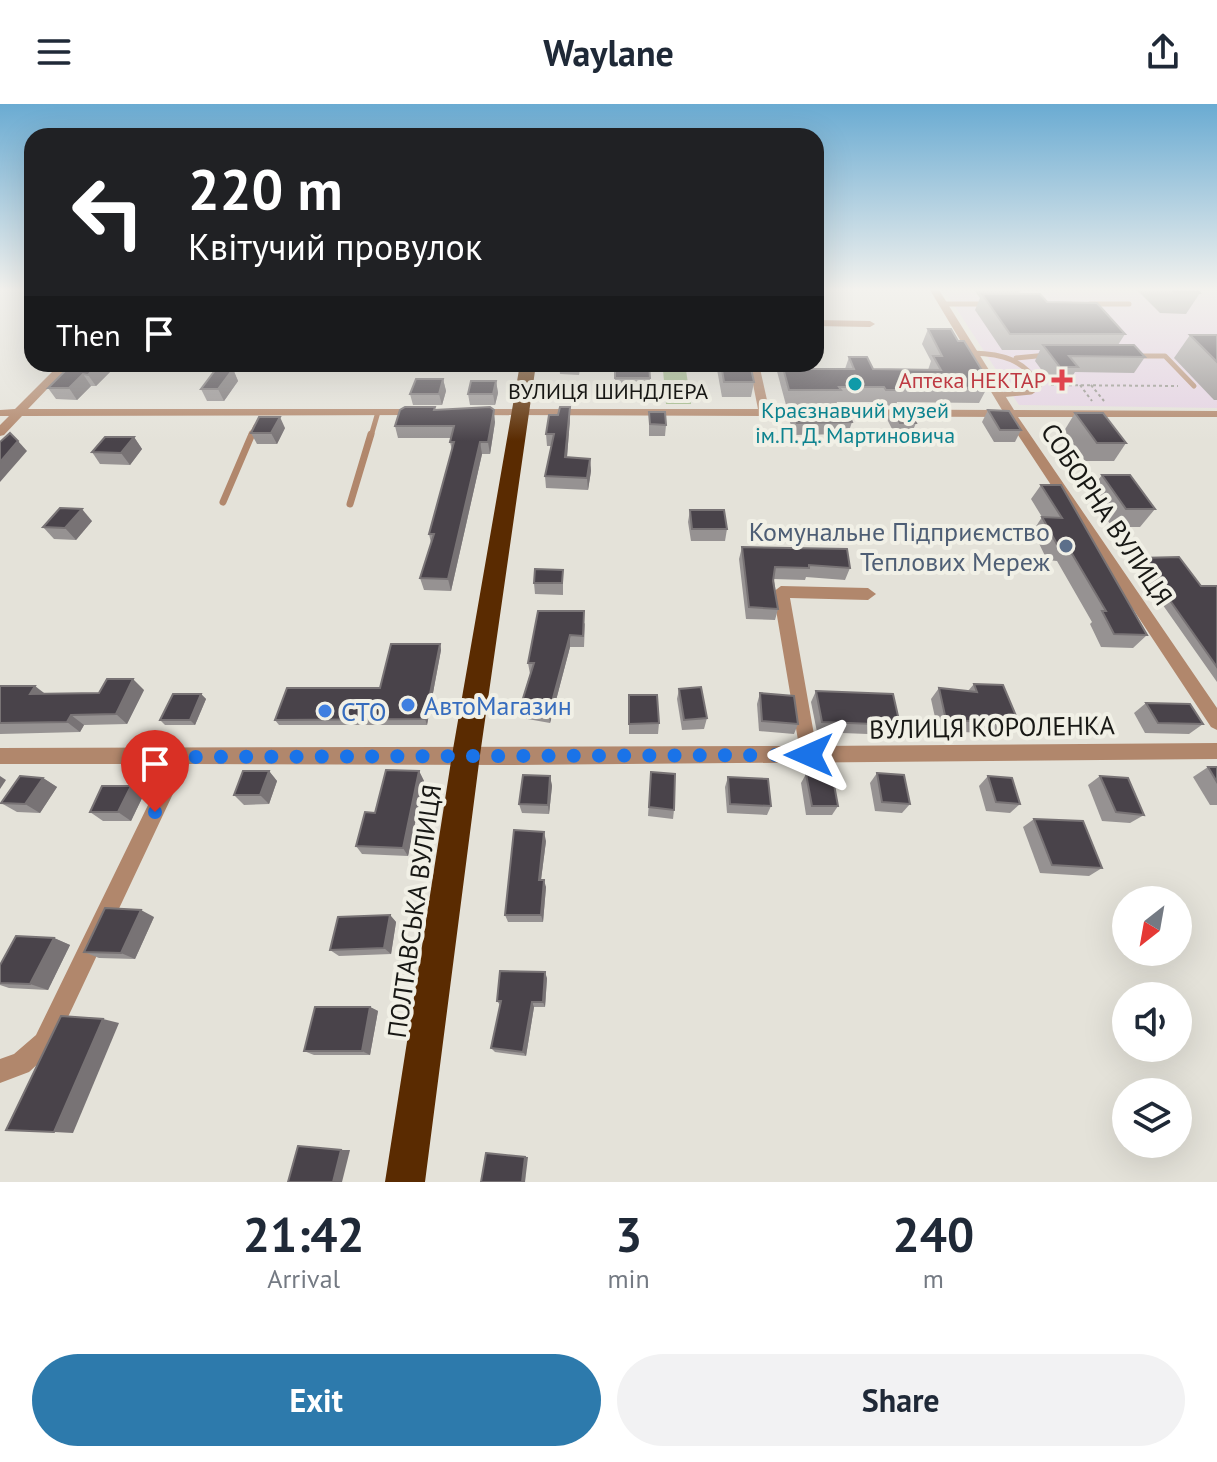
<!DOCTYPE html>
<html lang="en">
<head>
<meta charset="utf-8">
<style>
	:root { --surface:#fff; --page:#f2f2f3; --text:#1f2937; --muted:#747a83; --accent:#2d7aac }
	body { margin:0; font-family:"PT Sans",sans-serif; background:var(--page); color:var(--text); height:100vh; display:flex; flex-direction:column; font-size:30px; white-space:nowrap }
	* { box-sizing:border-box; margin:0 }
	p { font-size:26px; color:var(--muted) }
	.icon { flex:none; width:44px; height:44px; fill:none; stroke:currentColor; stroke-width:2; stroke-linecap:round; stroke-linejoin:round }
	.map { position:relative; height:1078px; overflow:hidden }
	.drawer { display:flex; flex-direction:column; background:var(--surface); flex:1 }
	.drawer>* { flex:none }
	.hud { position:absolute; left:24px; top:24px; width:800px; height:244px; border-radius:24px; box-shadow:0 8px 32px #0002; background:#202124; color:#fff; overflow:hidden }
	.needle { width:52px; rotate:211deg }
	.buttons { position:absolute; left:1112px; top:782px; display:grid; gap:16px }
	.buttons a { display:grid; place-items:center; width:80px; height:80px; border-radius:50%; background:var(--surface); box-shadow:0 8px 32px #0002; font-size:40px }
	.pin { position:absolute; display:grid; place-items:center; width:68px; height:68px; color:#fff; margin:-82px -34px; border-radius:50% 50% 50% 0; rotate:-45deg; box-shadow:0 0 8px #0007 }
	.pin .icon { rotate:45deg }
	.me { position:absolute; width:88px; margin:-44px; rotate:270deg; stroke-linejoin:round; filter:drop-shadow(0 0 6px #0008) }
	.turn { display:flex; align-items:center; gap:28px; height:168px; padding:0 32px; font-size:36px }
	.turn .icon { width:104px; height:104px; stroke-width:2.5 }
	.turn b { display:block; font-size:56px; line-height:68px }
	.then { display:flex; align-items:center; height:76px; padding:0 32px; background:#0003; gap:16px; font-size:30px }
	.eta { display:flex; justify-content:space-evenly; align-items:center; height:136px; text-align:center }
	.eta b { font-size:48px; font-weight:700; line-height:56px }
	.cta { display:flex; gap:16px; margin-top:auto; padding:16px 32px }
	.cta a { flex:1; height:92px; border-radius:48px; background:var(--accent); color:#fff; font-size:32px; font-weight:700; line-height:92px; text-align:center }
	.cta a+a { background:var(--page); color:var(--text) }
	header { display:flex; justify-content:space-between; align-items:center; height:104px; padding:0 32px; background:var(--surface); font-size:36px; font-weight:700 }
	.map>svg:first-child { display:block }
	.medical { fill:#e4d2e3 }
	.green { fill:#9fb988 }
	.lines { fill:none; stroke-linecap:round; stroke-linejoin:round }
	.path { stroke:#919089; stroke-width:2; stroke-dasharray:3 3; stroke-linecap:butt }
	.lane-far1 { stroke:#b1876c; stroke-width:5 }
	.lane { stroke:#b1876c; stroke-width:7 }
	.street { fill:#b1876c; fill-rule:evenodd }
	.highway { fill:#5a2b01; fill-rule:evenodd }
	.wall { fill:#969292 }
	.shaded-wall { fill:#787375 }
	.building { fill:#49434a; stroke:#787375; stroke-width:2 }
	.route { stroke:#1a73e8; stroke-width:14; stroke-dasharray:0 25.2 }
	.health-dot { fill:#e0444e; stroke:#f1f0e6; stroke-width:3 }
	.culture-dot { fill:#0f9aa8; stroke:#f1f0e6; stroke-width:3 }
	.service-dot { fill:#5c6f8a; stroke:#f1f0e6; stroke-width:3 }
	.shop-dot { fill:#3f7fe0; stroke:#f1f0e6; stroke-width:3 }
	.labels { text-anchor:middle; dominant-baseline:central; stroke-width:8; stroke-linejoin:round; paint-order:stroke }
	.far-health-label { font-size:22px; fill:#be3a42; stroke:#f1f0e6; text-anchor:end }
	.far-street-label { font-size:22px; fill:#181815; stroke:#f1f0e6 }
	.far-culture-label { font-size:22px; fill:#0d838f; stroke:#f1f0e6 }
	.street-label { font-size:26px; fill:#181815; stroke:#f1f0e6 }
	.service-label { font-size:26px; fill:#4e5e75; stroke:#f1f0e6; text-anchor:end }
	.shop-label { font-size:26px; fill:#366cbe; stroke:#f1f0e6; text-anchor:start }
</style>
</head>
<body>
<header><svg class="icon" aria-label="menu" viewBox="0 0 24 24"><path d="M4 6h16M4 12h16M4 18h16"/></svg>Waylane<svg class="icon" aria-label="share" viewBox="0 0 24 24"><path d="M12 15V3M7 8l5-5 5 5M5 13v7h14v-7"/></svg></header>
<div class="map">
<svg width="1217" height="1078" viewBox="0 0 1217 1078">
	<rect width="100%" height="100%" fill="#e4e2d9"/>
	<path class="medical" d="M1217 186V304L1019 301 945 187Z"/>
	<path class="green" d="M663 266H686L691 300H666Z"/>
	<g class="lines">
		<g class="path">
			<path d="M1051 281 1178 282"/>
			<path d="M1080 281 1092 297"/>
			<path d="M1091 281 1104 297"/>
		</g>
		<g class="lane-far1">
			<path d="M943 200H988"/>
			<path d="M1090 200H1129"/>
			<path d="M973 249C1003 250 1022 255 1040 281L1031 288 999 291"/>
			<path d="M1136 252H1165L1194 282"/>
			<path d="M1016 254 1047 251"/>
			<path d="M251 332 256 322"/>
			<path d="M371 332 378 308"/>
		</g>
		<g class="lane">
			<path d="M223 398 252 330"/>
			<path d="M350 400 371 330"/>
		</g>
		<g class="street">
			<path d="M930 186H939L1014 306 1217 307V313H1018L1217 604V626L1211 623 1006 313 475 311 469 308 475 305H758L749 260H759L769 305 1002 306Z"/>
			<path d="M816 216 870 217 875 220 870 223 816 222Z"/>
			<path d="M60 260H71L28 305H419L425 308 419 311 22 312 4 331 0 332V321L9 312H0V306L15 305Z"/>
			<path d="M781 482 868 484 876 490 868 496 790 494 816 642 1217 639V655L514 661 187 660 52 947 29 968 0 979V955L14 950 36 931 168 660H0V644L799 642 773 488Z"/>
		</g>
		<path class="highway" d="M520 260H536L480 651 425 1078H385L452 651Z"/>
	</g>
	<g class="wall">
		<path d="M974 186H1021L1019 190 1047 198 1125 230 1118 241 1145 253 1134 269 1075 268 1068 279H1051L1035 257 1040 246H1002L975 206 980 194Z"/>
		<path d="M1137 186H1198L1200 189 1186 210 1160 209Z"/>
		<path d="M928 225 987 284 979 299 897 298 896 302 880 301 879 298H837L836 301H786L775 260H809L811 265H845L849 253 873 265 928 266 931 257 922 240Z"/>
		<path d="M1190 231H1217V296H1214L1174 254Z"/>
		<path d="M72 260H118L96 282H91L77 296 56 295 48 284Z"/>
		<path d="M559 260H581L579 271 560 270Z"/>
		<path d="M716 260H750L754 278 751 293H722Z"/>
		<path d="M233 265 238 277 224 297H207L201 285Z"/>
		<path d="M615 274H650L649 292H614Z"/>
		<path d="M443 275 446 287 442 301H413L410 290Z"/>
		<path d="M496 277 498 289 495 301H470L468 290Z"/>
		<path d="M435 303V306L495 318 490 350H482L451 487 424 486 420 474 431 439 429 430 452 346 450 338 451 334H398L395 322Z"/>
		<path d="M570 303V315L567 353 590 355 591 367 588 386 546 384 545 372 551 342H547L546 330 558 311Z"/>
		<path d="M792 303 852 318 848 330 794 331 789 315Z"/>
		<path d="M892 303 916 319 911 331H895L887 315Z"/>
		<path d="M988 306 1021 326 1015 338H994L982 318Z"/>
		<path d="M649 308 666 321 665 332H649Z"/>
		<path d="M1075 309 1126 339 1114 357H1085L1064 327Z"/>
		<path d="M285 324 277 340H257L251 329Z"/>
		<path d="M134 333 142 345 130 361 100 360 92 348Z"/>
		<path d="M1102 371 1155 405 1140 423H1112L1089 388Z"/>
		<path d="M1041 381 1147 531 1133 544 1101 543 1090 520 1092 518 1057 457 1047 456 1033 427 1042 413 1031 395Z"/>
		<path d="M690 406 727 425 725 437H691L688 418Z"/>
		<path d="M92 417 76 436 54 435 43 423Z"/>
		<path d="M742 443 850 464 845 476 806 473 805 476 774 475 778 505 775 516 746 515 739 455Z"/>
		<path d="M1140 454 1201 482H1217V578L1134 460Z"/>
		<path d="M563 466V491L535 490 534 479Z"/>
		<path d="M585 519 584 543H570L550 619 522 614 520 604 530 570 528 559Z"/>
		<path d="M440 540 441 546 427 621H279L275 616 380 584Z"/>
		<path d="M974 580 1019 619 1009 630 938 627 931 595 939 584 968 587Z"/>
		<path d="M0 582 45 590 99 589 144 586 127 620 84 621 80 628 0 630Z"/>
		<path d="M679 585 707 614 704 625 682 626 677 595Z"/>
		<path d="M816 587 900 621 893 631 817 628 811 598Z"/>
		<path d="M760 589 798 620 794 630 759 627 757 600Z"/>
		<path d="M201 590 206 595 195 621H165L160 616Z"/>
		<path d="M629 591 659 619 658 630H629Z"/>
		<path d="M1146 599 1203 620 1189 630 1145 629 1134 609Z"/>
		<path d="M1208 663H1217V701H1210L1193 673Z"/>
		<path d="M269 667 277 677 269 700 244 701 234 691Z"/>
		<path d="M419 667 424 677 408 752 362 750 356 742 375 709Z"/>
		<path d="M651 668 674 706 673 715 648 712Z"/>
		<path d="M877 669 910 700 902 709 875 707 870 679Z"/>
		<path d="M806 670 838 702 832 711H806L801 679Z"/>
		<path d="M550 672 552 682 549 710 522 709 519 700Z"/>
		<path d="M988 672 1020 700 1010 709 986 707 979 682Z"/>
		<path d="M1100 672 1144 711 1130 719 1102 717 1088 681Z"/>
		<path d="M728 673 771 702 767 711 727 709 725 683Z"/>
		<path d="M43 674 57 683 40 709 17 708 1 699Z"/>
		<path d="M131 682 143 692 131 717H103L90 708Z"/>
		<path d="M1034 715 1102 764 1089 772 1040 769 1023 723Z"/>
		<path d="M546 737 541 776 546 783 543 818H508L505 811Z"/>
		<path d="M390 811 396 818 391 850 339 852 330 846Z"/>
		<path d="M154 813 135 855 99 854 84 848Z"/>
		<path d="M54 834 70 841 48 886 9 884 0 881V861Z"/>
		<path d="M547 874 545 903H534L526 952 495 948 491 944 500 901 497 897Z"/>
		<path d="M370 903 378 907 370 951H314L304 947Z"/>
	</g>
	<g class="shaded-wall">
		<path d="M99 260H118L96 282 88 271Z"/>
		<path d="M233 265 238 277 224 297 218 285Z"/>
		<path d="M83 270 91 282 77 296 69 284Z"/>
		<path d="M443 275 446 287 442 301 439 290Z"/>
		<path d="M496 277 498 289 495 301 493 290Z"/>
		<path d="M570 303V315L566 365 565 353Z"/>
		<path d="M494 306 495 318 490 350 488 338Z"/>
		<path d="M280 313 285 324 277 340 271 329Z"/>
		<path d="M134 333 142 345 130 361 121 349Z"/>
		<path d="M18 337 27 347 0 378V358Z"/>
		<path d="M480 338 482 350 451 487 448 475Z"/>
		<path d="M590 355 591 367 588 386 587 374Z"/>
		<path d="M82 405 92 417 76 436 65 424Z"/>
		<path d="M570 531V543L550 619 549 609Z"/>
		<path d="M440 540 441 546 427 621 425 615Z"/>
		<path d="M133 575 144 586 127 620 116 610Z"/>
		<path d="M35 582 48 592 30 590Z"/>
		<path d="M201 590 206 595 195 621 190 616Z"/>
		<path d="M71 611 84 621 80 628 67 618Z"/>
		<path d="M269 667 277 677 269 700 260 691Z"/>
		<path d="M419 667 424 677 408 752 403 744Z"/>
		<path d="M0 672 6 676 0 685Z"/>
		<path d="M550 672 552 682 549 710 548 701Z"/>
		<path d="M43 674 57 683 40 709 25 700Z"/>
		<path d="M131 682 143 692 131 717 118 708Z"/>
		<path d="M544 728 546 737 540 783 539 776Z"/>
		<path d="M544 776 546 783 543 818 541 811Z"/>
		<path d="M141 806 154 813 135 855 121 849Z"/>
		<path d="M390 811 396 818 391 850 384 844Z"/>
		<path d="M54 834 70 841 48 886 30 880Z"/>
		<path d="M545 868 547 874 545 903 543 898Z"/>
		<path d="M532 898 534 903 526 952 523 948Z"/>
		<path d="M370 903 378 907 370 951 362 947Z"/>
		<path d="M103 915 119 919 73 1029 54 1028Z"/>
		<path d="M341 1046H350L342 1078H333Z"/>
		<path d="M525 1053H528L525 1078H522Z"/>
	</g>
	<g class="building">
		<path d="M1172 186H1198L1200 189 1174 188Z"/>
		<path d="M982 190H1040L1047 198 1097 199 1125 230H1010Z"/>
		<path d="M928 225H951L958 237H964L985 271 987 284 900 283 902 286H886L884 283H839L841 286H789L782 260H809L811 265H854L849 253H867L873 265 941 266 933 252H942Z"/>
		<path d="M1190 231H1217V258Z"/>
		<path d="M1043 241H1134L1145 253 1069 252 1078 263H1060Z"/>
		<path d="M72 260H99L88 271 83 270 69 284H48Z"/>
		<path d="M615 260H649L650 274H615Z"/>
		<path d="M721 260H750L754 278H724Z"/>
		<path d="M216 265H233L218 285H201Z"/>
		<path d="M416 275H443L439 290H410Z"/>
		<path d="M471 277H496L493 290H468Z"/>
		<path d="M405 303H435L434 306 490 303 494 306 488 338H480L448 475 420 474 434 430H429L454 338H450L454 322H395L400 306Z"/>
		<path d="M560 303H570L565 353 590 355 587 374 545 372 554 330H546L549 311H558Z"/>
		<path d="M792 303H846L852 318 797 319Z"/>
		<path d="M892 303H908L916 319H900Z"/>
		<path d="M988 306 1009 307 1021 326H1000Z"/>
		<path d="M649 308H665L666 321 650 320Z"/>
		<path d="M1075 309H1103L1126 339H1097Z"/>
		<path d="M259 313H280L271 329H251Z"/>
		<path d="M10 329 18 337 0 358V338Z"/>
		<path d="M105 333H134L121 349 92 348Z"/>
		<path d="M1102 371H1130L1155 405H1126Z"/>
		<path d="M1041 381H1061L1147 531 1114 530 1102 507H1106L1068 443 1058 442 1042 413 1062 414Z"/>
		<path d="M60 404 82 405 65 424 43 423Z"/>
		<path d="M690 406H724L727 425H692Z"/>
		<path d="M742 443 847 445 850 464 809 461V464L775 463 773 477 778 505 749 503Z"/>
		<path d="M1179 453 1201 482H1217V563L1140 454Z"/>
		<path d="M535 465 563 466 562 479H534Z"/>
		<path d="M538 507H584L583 532 570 531 549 609 520 604 534 559H528Z"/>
		<path d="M391 540H440L425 615 275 616 287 584H380Z"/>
		<path d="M107 575H133L116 610 71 611 67 618 0 619V582H35L30 590 99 589Z"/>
		<path d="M974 580 1003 581 1019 619 946 616 939 584 977 588Z"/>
		<path d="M701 583 707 614 684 616 679 585Z"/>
		<path d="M816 587 893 590 900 621 822 618Z"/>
		<path d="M760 589 794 592 798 620 762 617Z"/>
		<path d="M173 590H201L190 616H160Z"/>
		<path d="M629 591H657L659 619 629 620Z"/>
		<path d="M1146 599 1190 600 1203 620 1158 619Z"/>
		<path d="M1208 663H1217V678Z"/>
		<path d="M386 666 419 667 403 744 356 742 365 708 375 709Z"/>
		<path d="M243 667H269L260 691H234Z"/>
		<path d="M651 668 675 670 674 706 649 703Z"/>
		<path d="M877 669 904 671 910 700 882 698Z"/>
		<path d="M806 670H832L838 702H812Z"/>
		<path d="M523 671 550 672 548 701 519 700Z"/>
		<path d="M20 672 43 674 25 700 1 699Z"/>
		<path d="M988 672 1012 674 1020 700 996 698Z"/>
		<path d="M1100 672 1128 674 1144 711 1116 708Z"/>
		<path d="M728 673 768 675 771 702 730 700Z"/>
		<path d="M102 682H131L118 708H90Z"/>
		<path d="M1034 715 1083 717 1102 764 1052 761Z"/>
		<path d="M514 726 544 728 539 776H544L541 811H505Z"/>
		<path d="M105 804 141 806 121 849 84 848Z"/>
		<path d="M390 811 384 844 330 846 338 813Z"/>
		<path d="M16 832 54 834 30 880 0 879V861Z"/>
		<path d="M500 867 545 868 543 898H532L523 948 491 944 501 897H497Z"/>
		<path d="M315 903H370L362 947H304Z"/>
		<path d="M61 912 103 915 54 1028 6 1026Z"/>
		<path d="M298 1042 341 1046 333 1078H288Z"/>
		<path d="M486 1049 525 1053 522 1078H481Z"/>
	</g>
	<linearGradient id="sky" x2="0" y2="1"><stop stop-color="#6aabd2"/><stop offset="0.55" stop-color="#f3f2ee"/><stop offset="1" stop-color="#f3f2ee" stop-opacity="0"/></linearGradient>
	<rect width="1217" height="337" fill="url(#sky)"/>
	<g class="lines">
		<path class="route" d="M155 708 181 653 809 651"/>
	</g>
	<path class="health-dot" d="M1058 264h8v8h8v8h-8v8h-8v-8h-8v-8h8z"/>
	<circle class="culture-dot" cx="855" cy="280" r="8"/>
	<circle class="service-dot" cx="1066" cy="442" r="8"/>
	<g class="shop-dot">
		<circle cx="408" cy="601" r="8"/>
		<circle cx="325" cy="607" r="8"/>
	</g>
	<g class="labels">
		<g class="far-health-label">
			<text x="1046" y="276">Аптека НЕКТАР</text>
		</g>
		<g class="far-street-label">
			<text x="608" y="287">ВУЛИЦЯ ШИНДЛЕРА</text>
		</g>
		<g class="far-culture-label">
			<text x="855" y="306">Краєзнавчий музей<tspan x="855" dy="25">ім.П. Д. Мартиновича</tspan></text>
		</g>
		<g class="street-label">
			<text transform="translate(1107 410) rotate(56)">СОБОРНА ВУЛИЦЯ</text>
			<text transform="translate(992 623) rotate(-1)">ВУЛИЦЯ КОРОЛЕНКА</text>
			<text transform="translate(414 807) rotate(-82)">ПОЛТАВСЬКА ВУЛИЦЯ</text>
		</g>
		<g class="service-label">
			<text x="1050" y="427">Комунальне Підприємство<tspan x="1050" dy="30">Теплових Мереж</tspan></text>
		</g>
		<g class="shop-label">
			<text x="424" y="601">АвтоМагазин</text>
			<text x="341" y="607">СТО</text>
		</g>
	</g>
</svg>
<div class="buttons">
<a><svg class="needle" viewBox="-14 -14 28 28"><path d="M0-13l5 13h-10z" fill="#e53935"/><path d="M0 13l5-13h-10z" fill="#747a83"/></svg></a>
<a><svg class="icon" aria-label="sound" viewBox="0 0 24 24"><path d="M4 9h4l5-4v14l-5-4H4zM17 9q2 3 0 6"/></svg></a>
<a><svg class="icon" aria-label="layers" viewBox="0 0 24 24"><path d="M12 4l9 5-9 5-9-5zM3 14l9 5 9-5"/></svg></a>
</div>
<div class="pin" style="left:155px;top:708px;background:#d93025"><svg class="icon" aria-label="arrive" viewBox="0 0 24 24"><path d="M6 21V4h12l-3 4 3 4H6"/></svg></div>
<svg class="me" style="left:809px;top:651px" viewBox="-20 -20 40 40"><path d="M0-17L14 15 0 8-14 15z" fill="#1a73e8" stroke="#fff" stroke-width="4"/></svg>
<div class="hud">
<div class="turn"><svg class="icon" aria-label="left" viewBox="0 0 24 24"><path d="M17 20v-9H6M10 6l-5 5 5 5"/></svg><div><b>220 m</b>Квітучий провулок</div></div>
<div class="then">Then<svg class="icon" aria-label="arrive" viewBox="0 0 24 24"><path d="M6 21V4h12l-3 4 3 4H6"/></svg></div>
</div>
</div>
<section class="drawer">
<div class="eta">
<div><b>21:42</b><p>Arrival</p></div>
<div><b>3</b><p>min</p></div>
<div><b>240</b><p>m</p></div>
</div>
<div class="cta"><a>Exit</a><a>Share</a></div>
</section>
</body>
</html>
